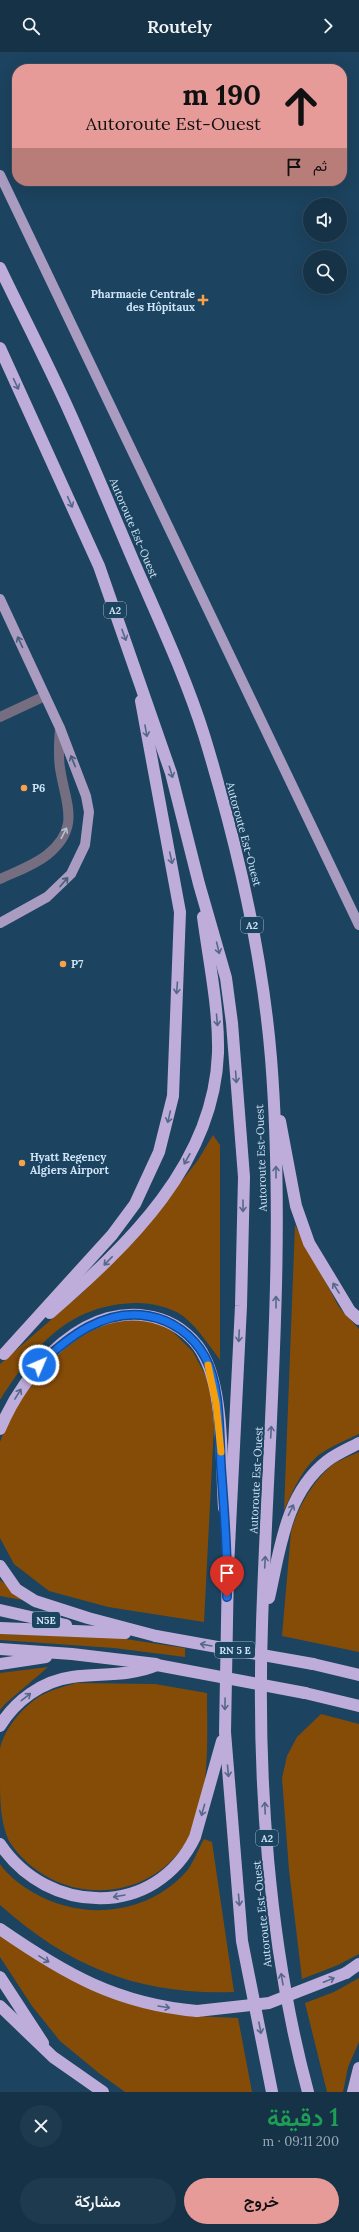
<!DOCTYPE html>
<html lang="ar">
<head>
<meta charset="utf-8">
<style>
	:root { --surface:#153247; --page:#1e3a4e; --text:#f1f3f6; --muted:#9daab4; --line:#344d60; --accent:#e69b98 }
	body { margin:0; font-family:Lora,Vazirmatn,serif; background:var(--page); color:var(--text); direction:rtl; height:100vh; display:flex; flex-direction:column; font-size:15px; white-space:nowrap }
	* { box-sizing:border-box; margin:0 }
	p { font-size:13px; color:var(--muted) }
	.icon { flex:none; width:22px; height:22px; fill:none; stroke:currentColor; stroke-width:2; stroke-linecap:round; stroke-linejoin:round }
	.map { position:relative; height:2040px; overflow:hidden; direction:ltr }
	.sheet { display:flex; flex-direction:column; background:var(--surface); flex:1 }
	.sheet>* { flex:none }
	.top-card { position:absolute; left:12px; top:12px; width:335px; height:122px; border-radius:16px; box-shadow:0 4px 16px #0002,0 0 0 1px var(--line); direction:rtl; background:#e69b98; color:#111; overflow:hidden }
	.buttons { position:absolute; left:303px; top:146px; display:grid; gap:8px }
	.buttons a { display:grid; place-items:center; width:44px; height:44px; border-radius:50%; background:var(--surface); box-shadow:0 4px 16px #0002,0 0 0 1px var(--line); font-size:20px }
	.pin { position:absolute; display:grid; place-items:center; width:34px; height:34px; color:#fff; margin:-41px -17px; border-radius:50% 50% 50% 0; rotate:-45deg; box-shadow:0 0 4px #0007 }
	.pin .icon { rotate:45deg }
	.me { position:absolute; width:44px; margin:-22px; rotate:45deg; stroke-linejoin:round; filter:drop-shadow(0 0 3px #0008) }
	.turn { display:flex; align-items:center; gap:14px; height:84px; padding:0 20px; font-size:18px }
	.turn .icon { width:52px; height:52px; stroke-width:2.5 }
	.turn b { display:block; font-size:28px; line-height:34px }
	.then { display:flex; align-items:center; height:38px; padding:0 20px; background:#0003; gap:8px; font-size:15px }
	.round { display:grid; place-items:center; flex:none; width:42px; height:42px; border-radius:21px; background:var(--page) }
	.summary { display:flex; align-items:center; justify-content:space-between; height:68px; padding:0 20px }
	h1 { font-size:24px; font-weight:600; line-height:30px; color:#1e9e55 }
	.button { display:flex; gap:8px; margin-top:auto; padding:8px 20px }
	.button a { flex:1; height:46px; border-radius:24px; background:var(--accent); color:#111; font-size:16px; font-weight:600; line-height:46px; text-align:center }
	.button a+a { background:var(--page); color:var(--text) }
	header { display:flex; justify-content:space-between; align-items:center; height:52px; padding:0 20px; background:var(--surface); font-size:18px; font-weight:600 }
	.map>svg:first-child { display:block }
	.green { fill:#854c07 }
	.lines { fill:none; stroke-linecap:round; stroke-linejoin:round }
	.minor { stroke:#756e81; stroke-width:10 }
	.major { stroke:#aa9bc1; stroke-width:10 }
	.highway { stroke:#beadda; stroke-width:12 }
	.highway-bridge { stroke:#beadda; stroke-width:12 }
	.oneway { stroke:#55688a }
	.oneway2 { stroke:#475d7c }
	.oneway3 { stroke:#b4c1d3 }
	.route-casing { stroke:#114b97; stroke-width:10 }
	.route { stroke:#1a73e8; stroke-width:7 }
	.slow { stroke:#f59e0b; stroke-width:7 }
	.poi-dot { fill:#f8a14a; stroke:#1c435f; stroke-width:1.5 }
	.labels { text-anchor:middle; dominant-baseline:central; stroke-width:4; stroke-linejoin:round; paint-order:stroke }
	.shield { fill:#1c435f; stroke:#99b4c9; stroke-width:1 }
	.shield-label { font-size:10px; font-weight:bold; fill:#cfe4f6 }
	.poi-label { font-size:11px; font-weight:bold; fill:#cfe4f6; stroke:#1c435f; text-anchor:start }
	.street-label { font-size:11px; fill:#cfe4f6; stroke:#1c435f }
</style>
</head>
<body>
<header><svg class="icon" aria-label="forward" viewBox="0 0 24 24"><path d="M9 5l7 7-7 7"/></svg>Routely<svg class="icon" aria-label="search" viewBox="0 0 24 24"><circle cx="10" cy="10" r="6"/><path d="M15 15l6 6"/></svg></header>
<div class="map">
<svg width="359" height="2040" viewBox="0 0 359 2040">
	<rect width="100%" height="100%" fill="#1c435f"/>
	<g class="green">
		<path d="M213 1083 220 1093V1308C209 1293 198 1276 183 1264 171 1255 151 1251 137 1251 68 1252 34 1295 0 1348V1312L83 1240 160 1157 198 1108Z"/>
		<path d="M295 1173 339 1255 359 1277V1382C346 1388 332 1394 320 1402 303 1415 292 1440 284 1459Z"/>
		<path d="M118 1267 152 1269 171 1278 193 1300 209 1330 214 1374 204 1570 108 1555 49 1539 14 1512 0 1486V1390L9 1366 35 1321 83 1281Z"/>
		<path d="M359 1400V1600L282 1584 291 1480C297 1457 312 1430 331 1414 339 1408 350 1404 359 1400Z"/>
		<path d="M0 1528 28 1549 0 1544Z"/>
		<path d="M0 1582 119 1586 185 1596V1605L114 1596 0 1588Z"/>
		<path d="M48 1615 5 1652 0 1658V1621Z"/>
		<path d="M76 1631 155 1632 207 1641C207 1687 211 1745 188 1787 148 1856 51 1854 9 1789 0 1770 0 1746 0 1724 0 1716 0 1706 0 1697 4 1676 26 1651 44 1642 54 1637 66 1634 76 1631Z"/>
		<path d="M321 1662 359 1672V1902L338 1913 302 1927 289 1818 282 1726 287 1704 297 1685Z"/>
		<path d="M204 1787 212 1790 234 1940C139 1943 71 1916 0 1853V1812C8 1824 22 1834 34 1841 83 1869 146 1863 185 1821 193 1813 198 1797 204 1787Z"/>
		<path d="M0 1882 77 1930 194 1964 238 1966 252 2040H125L100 2022 60 1989 32 1954 0 1905Z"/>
		<path d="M359 1926V1990L348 2015 343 2040H327L305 1951 334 1940Z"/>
	</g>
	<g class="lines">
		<g class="minor">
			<path d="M0 665 45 644"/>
			<path d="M0 827C15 820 33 814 47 803 82 775 65 751 60 716 58 703 59 689 60 676"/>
		</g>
		<g class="major">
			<path d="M0 123 359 873"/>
			<path d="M0 547 60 676 86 744 89 760 85 793 71 822 47 845 0 871"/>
		</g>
		<g class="highway">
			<path d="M0 216C23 264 48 312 70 361 92 410 112 459 133 508 158 566 185 623 204 683 236 788 262 897 271 1006 286 1194 268 1384 262 1572 257 1725 268 1892 308 2040"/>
			<path d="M0 296 99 514 171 721 199 832 226 926 232 971 244 1125 241 1254 228 1515 225 1680 242 1889 272 2040"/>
			<path d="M280 1069 296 1154 309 1191 350 1259 359 1267"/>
			<path d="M50 1261C128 1193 214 1112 218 1001 219 956 209 910 203 865"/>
			<path d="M4 1302 112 1183 135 1152 159 1100 173 1044 180 860 141 649"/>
			<path d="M0 1377C25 1317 88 1244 160 1267 179 1273 197 1288 205 1306 224 1343 221 1413 224 1456"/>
			<path d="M0 1514 16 1537 35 1549 88 1566 156 1584"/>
			<path d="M269 1546C280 1498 285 1442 327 1409 336 1402 348 1397 359 1391"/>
			<path d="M0 1558 66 1573"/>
			<path d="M0 1576 125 1581"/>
			<path d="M0 1597 72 1602 156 1612"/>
			<path d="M0 1612 46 1605"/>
			<path d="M313 1612 359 1623"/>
			<path d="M305 1641 359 1654"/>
			<path d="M0 1674C15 1649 42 1629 72 1625 101 1621 129 1625 157 1613"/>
			<path d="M0 1792C48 1864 156 1867 195 1785L222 1689"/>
			<path d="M0 1877C65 1922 117 1952 197 1959"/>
			<path d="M346 1921 359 1912"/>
			<path d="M0 1925 43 1991"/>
			<path d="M0 1954 53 2005 103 2040"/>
			<path d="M353 2040 359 2016"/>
		</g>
		<g class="highway-bridge">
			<path d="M156 1584 313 1612"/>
			<path d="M157 1613 305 1641"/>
			<path d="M197 1959 269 1951 346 1921"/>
		</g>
	</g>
	<defs><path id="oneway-shaft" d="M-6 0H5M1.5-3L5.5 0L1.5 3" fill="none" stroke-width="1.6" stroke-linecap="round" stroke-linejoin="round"/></defs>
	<g class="oneway">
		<use href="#oneway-shaft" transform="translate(16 332) rotate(65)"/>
		<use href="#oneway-shaft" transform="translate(70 450) rotate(66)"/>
		<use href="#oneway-shaft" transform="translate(124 583) rotate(70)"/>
		<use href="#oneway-shaft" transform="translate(146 679) rotate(80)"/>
		<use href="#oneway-shaft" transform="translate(171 720) rotate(73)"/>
		<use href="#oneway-shaft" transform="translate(171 806) rotate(78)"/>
		<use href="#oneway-shaft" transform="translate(218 896) rotate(76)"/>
		<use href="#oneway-shaft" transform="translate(177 936) rotate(94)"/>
		<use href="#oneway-shaft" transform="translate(217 968) rotate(85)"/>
		<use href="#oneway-shaft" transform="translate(236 1025) rotate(86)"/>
		<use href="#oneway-shaft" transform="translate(169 1065) rotate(103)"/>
		<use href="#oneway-shaft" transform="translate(187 1107) rotate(119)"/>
		<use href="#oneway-shaft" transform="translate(276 1120) rotate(-90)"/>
		<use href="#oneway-shaft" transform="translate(243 1154) rotate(90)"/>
		<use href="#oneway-shaft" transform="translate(108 1209) rotate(134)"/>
		<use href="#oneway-shaft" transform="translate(336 1236) rotate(-122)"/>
		<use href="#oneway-shaft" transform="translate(276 1250) rotate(-90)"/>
		<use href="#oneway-shaft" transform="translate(239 1284) rotate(93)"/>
		<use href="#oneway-shaft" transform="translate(18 1342) rotate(-58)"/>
		<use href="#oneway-shaft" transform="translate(271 1380) rotate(-87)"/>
		<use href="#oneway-shaft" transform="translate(291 1458) rotate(-64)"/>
		<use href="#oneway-shaft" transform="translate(265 1510) rotate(-87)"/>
		<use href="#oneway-shaft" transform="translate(206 1593) rotate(-170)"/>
		<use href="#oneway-shaft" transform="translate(26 1645) rotate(-38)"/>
		<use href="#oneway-shaft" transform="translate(225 1652) rotate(91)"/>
		<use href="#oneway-shaft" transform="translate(228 1719) rotate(85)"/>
		<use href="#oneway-shaft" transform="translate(265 1756) rotate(-92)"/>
		<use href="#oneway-shaft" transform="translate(203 1758) rotate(106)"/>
		<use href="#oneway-shaft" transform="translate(119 1844) rotate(170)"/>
		<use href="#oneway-shaft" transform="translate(239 1848) rotate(85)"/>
		<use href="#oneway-shaft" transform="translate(44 1907) rotate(31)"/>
		<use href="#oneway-shaft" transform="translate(282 1927) rotate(-100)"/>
		<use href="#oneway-shaft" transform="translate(329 1928) rotate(-22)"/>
		<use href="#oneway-shaft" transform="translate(164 1955) rotate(9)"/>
		<use href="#oneway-shaft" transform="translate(260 1976) rotate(79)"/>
	</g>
	<g class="oneway2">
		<use href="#oneway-shaft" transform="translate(20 590) rotate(-115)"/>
		<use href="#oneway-shaft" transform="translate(73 709) rotate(-112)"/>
		<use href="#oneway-shaft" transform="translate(64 830) rotate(-49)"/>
	</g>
	<use class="oneway3" href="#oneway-shaft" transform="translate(64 781) rotate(-63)"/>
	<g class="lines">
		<defs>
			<path id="route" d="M39 1313C68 1285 105 1256 148 1264 172 1268 193 1283 205 1305 221 1334 219 1382 221 1415 224 1458 228 1501 227 1545"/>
		</defs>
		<use href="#route" class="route-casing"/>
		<use href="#route" class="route"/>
		<path class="slow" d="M208 1313 216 1351 221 1400"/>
	</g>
	<g class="poi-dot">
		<path d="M201 242h4v4h4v4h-4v4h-4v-4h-4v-4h4z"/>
		<circle cx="24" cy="736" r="4"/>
		<circle cx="63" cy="912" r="4"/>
		<circle cx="22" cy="1111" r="4"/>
	</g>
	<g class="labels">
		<g class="shield">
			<rect x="104" y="550" width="22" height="16" rx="3"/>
			<rect x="241" y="865" width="22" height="16" rx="3"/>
			<rect x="32" y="1560" width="28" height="16" rx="3"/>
			<rect x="215" y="1590" width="40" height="16" rx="3"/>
			<rect x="256" y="1778" width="22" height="16" rx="3"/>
		</g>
		<g class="shield-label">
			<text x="115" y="558">A2</text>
			<text x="252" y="873">A2</text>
			<text x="46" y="1568">N5E</text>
			<text x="235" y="1598">RN 5 E</text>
			<text x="267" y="1786">A2</text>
		</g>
		<g class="poi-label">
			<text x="195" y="242" text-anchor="end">Pharmacie Centrale<tspan x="195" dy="13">des Hôpitaux</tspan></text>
			<text x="32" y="736">P6</text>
			<text x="71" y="912">P7</text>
			<text x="30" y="1105">Hyatt Regency<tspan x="30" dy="13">Algiers Airport</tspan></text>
		</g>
		<g class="street-label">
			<text transform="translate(134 476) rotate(67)">Autoroute Est-Ouest</text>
			<text transform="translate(244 782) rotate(75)">Autoroute Est-Ouest</text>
			<text transform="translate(261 1106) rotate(-92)">Autoroute Est-Ouest</text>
			<text transform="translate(256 1428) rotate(-87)">Autoroute Est-Ouest</text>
			<text transform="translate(262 1862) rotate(-96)">Autoroute Est-Ouest</text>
		</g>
	</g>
</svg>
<div class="buttons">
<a><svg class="icon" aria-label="sound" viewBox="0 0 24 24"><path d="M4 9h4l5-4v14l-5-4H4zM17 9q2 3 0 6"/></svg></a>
<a><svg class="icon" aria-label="search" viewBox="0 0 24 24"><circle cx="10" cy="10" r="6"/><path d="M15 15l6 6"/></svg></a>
</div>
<div class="pin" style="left:227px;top:1545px;background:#d93025"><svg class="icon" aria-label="arrive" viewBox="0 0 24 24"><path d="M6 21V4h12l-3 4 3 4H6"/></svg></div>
<svg class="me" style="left:39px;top:1313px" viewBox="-20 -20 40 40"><circle r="17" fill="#1a73e8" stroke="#fff" stroke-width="3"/><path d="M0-11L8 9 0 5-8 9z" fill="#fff"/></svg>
<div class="top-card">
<div class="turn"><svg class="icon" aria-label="ahead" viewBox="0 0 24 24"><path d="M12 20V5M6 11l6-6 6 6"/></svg><div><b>190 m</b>Autoroute Est-Ouest</div></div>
<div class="then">ثم<svg class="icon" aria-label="arrive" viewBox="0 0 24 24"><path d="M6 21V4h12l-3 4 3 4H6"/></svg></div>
</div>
</div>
<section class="sheet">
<div class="summary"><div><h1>1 دقيقة</h1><p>200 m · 09:11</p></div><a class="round"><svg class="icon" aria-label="close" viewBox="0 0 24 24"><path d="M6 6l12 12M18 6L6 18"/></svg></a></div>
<div class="button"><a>خروج</a><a>مشاركة</a></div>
</section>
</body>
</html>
